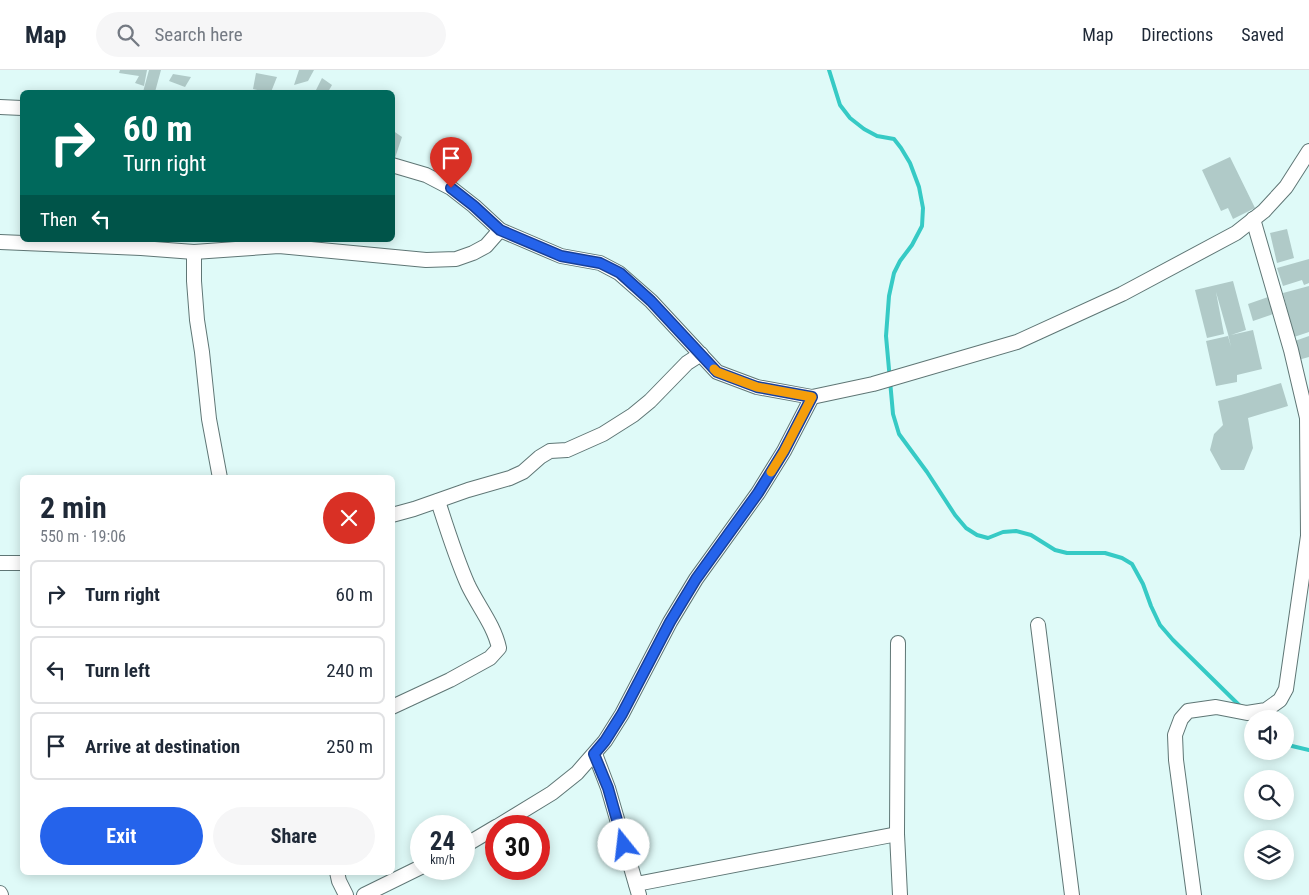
<!DOCTYPE html>
<html lang="en">
<head>
<meta charset="utf-8">
<style>
	:root { --surface:#fff; --page:#f6f6f7; --text:#1f2937; --muted:#747a83; --line:#e0e1e3; --accent:#2563eb }
	body { margin:0; font-family:"Roboto Condensed",sans-serif; background:var(--page); color:var(--text); height:100vh; display:flex; flex-direction:column; font-size:19px; white-space:nowrap }
	* { box-sizing:border-box; margin:0 }
	p { font-size:16px; color:var(--muted) }
	.icon { flex:none; width:28px; height:28px; fill:none; stroke:currentColor; stroke-width:2; stroke-linecap:round; stroke-linejoin:round }
	.map { position:relative; flex:1; overflow:hidden }
	.side { position:absolute; left:20px; top:405px; width:375px; height:400px; display:flex; flex-direction:column; background:var(--surface); border-radius:8px; box-shadow:0 2px 12px #0003 }
	.side>* { flex:none }
	.hud { position:absolute; left:20px; top:20px; width:375px; height:152px; border-radius:8px; box-shadow:0 2px 12px #0003; background:#00695c; color:#fff; overflow:hidden }
	.tools { position:absolute; left:1244px; top:640px; display:grid; gap:10px }
	.tools a { display:grid; place-items:center; width:50px; height:50px; border-radius:50%; background:var(--surface); box-shadow:0 2px 12px #0003; font-size:25px }
	.speed { position:absolute; left:410px; top:745px; display:flex; gap:10px; font-size:25px; font-weight:700; text-align:center }
	.speed>* { display:grid; place-content:center; width:65px; height:65px; border-radius:50%; background:var(--surface); box-shadow:0 2px 12px #0003; line-height:1 }
	.speed small { font-size:12px; font-weight:400 }
	.speed .limit { border:8px solid #d22; background:#fff; color:#111 }
	.pin { position:absolute; display:grid; place-items:center; width:42px; height:42px; color:#fff; margin:-51px -21px; border-radius:50% 50% 50% 0; rotate:-45deg; box-shadow:0 0 5px #0007 }
	.pin .icon { rotate:45deg }
	.me { position:absolute; width:55px; margin:-28px; rotate:344deg; stroke-linejoin:round; filter:drop-shadow(0 0 4px #0008) }
	.turn { display:flex; align-items:center; gap:18px; height:105px; padding:0 20px; font-size:22px }
	.turn .icon { width:65px; height:65px; stroke-width:2.5 }
	.turn b { display:block; font-size:35px; line-height:42px }
	.then { display:flex; align-items:center; height:48px; padding:0 20px; background:#0003; gap:10px; font-size:19px }
	.round { display:grid; place-items:center; flex:none; width:52px; height:52px; border-radius:26px; background:var(--page) }
	.head { display:flex; align-items:center; justify-content:space-between; height:85px; padding:0 20px }
	h1 { font-size:30px; font-weight:700; line-height:38px }
	.primary-button { display:flex; gap:10px; margin-top:auto; padding:10px 20px }
	.primary-button a { flex:1; height:58px; border-radius:30px; background:var(--accent); color:#fff; font-size:20px; font-weight:700; line-height:58px; text-align:center }
	.primary-button a+a { background:var(--page); color:var(--text) }
	ul { padding:0; list-style:none }
	li { display:flex; align-items:center; gap:15px; height:68px; margin:0 10px 8px; padding:0 10px; border:2px solid var(--line); border-radius:8px }
	li div { flex:1 }
	li b { display:block; font-size:19px }
	li em { font-style:normal }
	header { display:flex; align-items:center; gap:30px; box-sizing:border-box; height:70px; padding:0 25px; background:var(--surface); border-bottom:1px solid var(--line) }
	header strong { font-size:24px }
	nav { display:flex; gap:28px; margin-inline-start:auto; font-size:18px }
	.search { width:350px; height:45px; background:var(--page); display:flex; align-items:center; gap:12px; box-sizing:border-box; padding:0 18px; border-radius:28px; color:var(--muted); font-size:19px }
	.map>svg:first-child { display:block }
	.lines { fill:none; stroke-linecap:round; stroke-linejoin:round }
	.stream { stroke:#36cac5; stroke-width:4 }
	.building { fill:#b0cac8 }
	.minor-casing { stroke:#5f7675; stroke-width:16 }
	.minor { stroke:#fff; stroke-width:14 }
	.route-casing { stroke:#184099; stroke-width:12 }
	.route { stroke:#2563eb; stroke-width:9 }
	.slow { stroke:#f59e0b; stroke-width:9 }
</style>
</head>
<body>
<header>
<strong>Map</strong>
<div class="search"><svg class="icon" aria-label="search" viewBox="0 0 24 24"><circle cx="10" cy="10" r="6"/><path d="M15 15l6 6"/></svg>Search here</div>
<nav><a>Map</a><a>Directions</a><a>Saved</a></nav>
</header>
<div class="map">
<svg width="1309" height="825" viewBox="0 0 1309 825">
	<rect width="100%" height="100%" fill="#dffaf8"/>
	<g class="lines">
		<g class="stream">
			<path d="M829 0 840 35 850 48 864 59 877 66 894 69 901 78 910 93 919 117 923 138 922 156 912 175 900 191 894 203 889 226 886 266 893 344 899 364 927 402 955 445 966 458 977 465 988 468 1003 462 1016 461 1031 465 1055 480 1067 483H1105L1122 488 1132 494 1143 514 1151 536 1160 555 1173 570 1241 637"/>
			<path d="M1285 673 1292 676 1309 680"/>
		</g>
	</g>
	<g class="building">
		<path d="M120 0H147L144 16 135 13 139 6 119 3Z"/>
		<path d="M149 0H161L155 22H143Z"/>
		<path d="M299 0H314L308 11 294 15Z"/>
		<path d="M256 3 277 7 271 22H266L253 19Z"/>
		<path d="M173 4 191 7 185 17 169 11Z"/>
		<path d="M322 8 332 15 328 22H315Z"/>
		<path d="M392 60 402 67 395 88 392 87V81H394L392 80Z"/>
		<path d="M1230 87 1255 138 1233 149 1228 138 1221 141 1202 100Z"/>
		<path d="M1287 159 1294 188 1277 193 1270 163Z"/>
		<path d="M1309 189V213L1304 215 1302 210 1283 216 1277 198Z"/>
		<path d="M1233 211 1246 260 1231 265 1253 260 1262 299 1237 305V312L1216 316 1206 271 1228 266 1231 277 1228 264 1216 222 1224 264 1207 268 1195 220Z"/>
		<path d="M1309 216V262L1294 267 1283 223Z"/>
		<path d="M1271 226 1276 243 1253 251 1248 234Z"/>
		<path d="M1309 266V287L1298 290 1292 272Z"/>
		<path d="M1281 313 1288 336 1248 348 1253 378 1244 400H1221L1210 380 1214 364 1223 355 1218 331 1241 325Z"/>
	</g>
	<g class="lines">
		<defs>
			<g id="minor">
				<path d="M0 37 22 38"/>
				<path d="M392 95 426 105 451 118 474 136 500 160 561 186 600 193 619 203 651 231 717 302 757 317 812 327 873 314 1017 272 1122 224 1236 163 1264 141 1286 117 1309 81"/>
				<path d="M0 172 141 178 194 182 279 176 426 190 456 189 473 183 486 176 500 160"/>
				<path d="M194 182V211L197 250 202 282 209 349 220 408"/>
				<path d="M392 445 414 439 468 420 510 408 523 402 540 387 550 381 567 380 603 364 633 345 650 331 687 293 701 284"/>
				<path d="M0 493H22"/>
				<path d="M1038 555 1072 825"/>
				<path d="M898 573 897 764 900 825"/>
				<path d="M392 637 450 610 490 588 499 578C494 555 478 536 468 515 456 488 447 459 438 431"/>
				<path d="M595 684 608 718 639 825"/>
				<path d="M498 756 552 723 577 703 605 671 622 644 670 552 696 509 758 423 784 381 812 327"/>
				<path d="M464 776 496 757"/>
				<path d="M337 802 339 811 346 825"/>
				<path d="M636 814 897 764"/>
				<path d="M0 823 1 825"/>
				<path d="M364 825 421 797"/>
				<path d="M1194 825 1176 690 1175 665 1181 649 1188 641 1216 637 1247 643 1266 640 1280 630 1286 619 1308 466 1307 348 1291 280 1253 149"/>
			</g>
		</defs>
		<use href="#minor" class="minor-casing"/>
		<use href="#minor" class="minor"/>
	</g>
	<g class="lines">
		<defs>
			<path id="route" d="M451 118 474 136 500 160 561 186 600 193 620 203 651 231 717 302 757 317 812 327 784 381 758 423 696 509 670 552 622 644 605 671 594 684 608 718 624 775"/>
		</defs>
		<use href="#route" class="route-casing"/>
		<use href="#route" class="route"/>
		<path class="slow" d="M714 299 717 302 757 317 812 327 784 381 771 402"/>
	</g>
</svg>
<div class="tools">
<a><svg class="icon" aria-label="sound" viewBox="0 0 24 24"><path d="M4 9h4l5-4v14l-5-4H4zM17 9q2 3 0 6"/></svg></a>
<a><svg class="icon" aria-label="search" viewBox="0 0 24 24"><circle cx="10" cy="10" r="6"/><path d="M15 15l6 6"/></svg></a>
<a><svg class="icon" aria-label="layers" viewBox="0 0 24 24"><path d="M12 4l9 5-9 5-9-5zM3 14l9 5 9-5"/></svg></a>
</div>
<div class="speed"><div>24<small>km/h</small></div><div class="limit">30</div></div>
<div class="pin" style="left:451px;top:118px;background:#d93025"><svg class="icon" aria-label="arrive" viewBox="0 0 24 24"><path d="M6 21V4h12l-3 4 3 4H6"/></svg></div>
<svg class="me" style="left:624px;top:775px" viewBox="-20 -20 40 40"><circle r="19" fill="#fff"/><path d="M0-13L10 11 0 6-10 11z" fill="#2563eb"/></svg>
<div class="hud">
<div class="turn"><svg class="icon" aria-label="right" viewBox="0 0 24 24"><path d="M7 20v-9h11M14 6l5 5-5 5"/></svg><div><b>60 m</b>Turn right</div></div>
<div class="then">Then<svg class="icon" aria-label="left" viewBox="0 0 24 24"><path d="M17 20v-9H6M10 6l-5 5 5 5"/></svg></div>
</div>
<section class="side">
<div class="head"><div><h1>2 min</h1><p>550 m · 19:06</p></div><a class="round" style="background:#d93025;color:#fff"><svg class="icon" aria-label="close" viewBox="0 0 24 24"><path d="M6 6l12 12M18 6L6 18"/></svg></a></div>
<ul>
<li><svg class="icon" aria-label="right" viewBox="0 0 24 24"><path d="M7 20v-9h11M14 6l5 5-5 5"/></svg><div><b>Turn right</b></div><em>60 m</em></li>
<li><svg class="icon" aria-label="left" viewBox="0 0 24 24"><path d="M17 20v-9H6M10 6l-5 5 5 5"/></svg><div><b>Turn left</b></div><em>240 m</em></li>
<li><svg class="icon" aria-label="arrive" viewBox="0 0 24 24"><path d="M6 21V4h12l-3 4 3 4H6"/></svg><div><b>Arrive at destination</b></div><em>250 m</em></li>
</ul>
<div class="primary-button"><a>Exit</a><a>Share</a></div>
</section>
</div>
</body>
</html>
